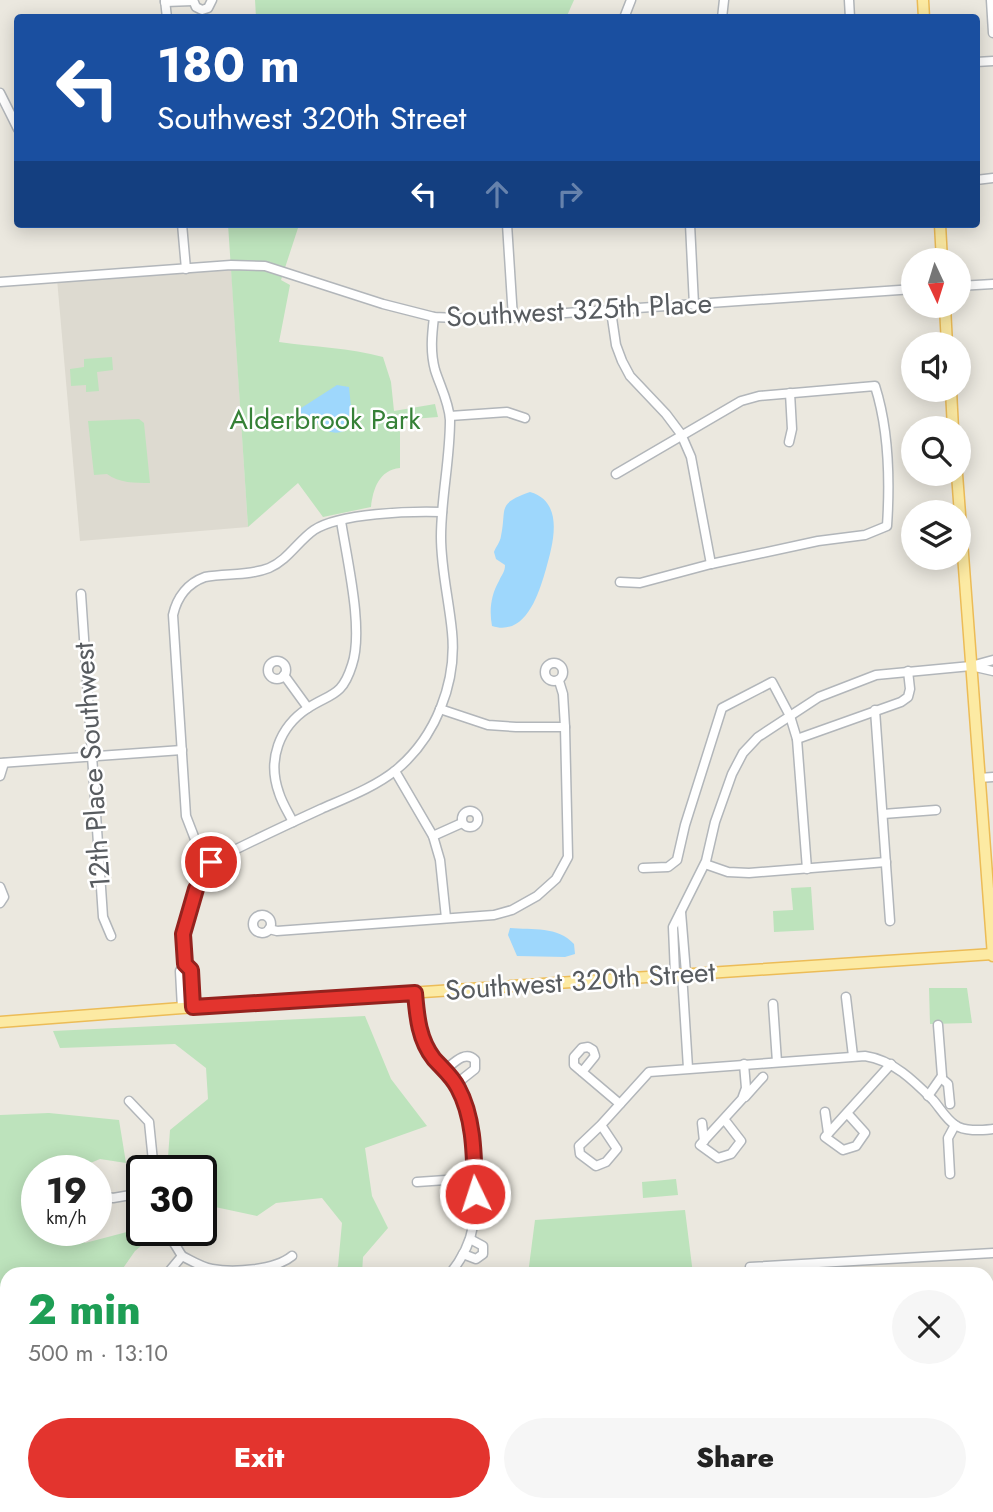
<!DOCTYPE html>
<html lang="en">
<head>
<meta charset="utf-8">
<style>
	:root { --surface:#fff; --page:#f6f6f6; --text:#222; --muted:#767676; --accent:#e3342e }
	body { margin:0; font-family:Jost,sans-serif; background:var(--page); color:var(--text); height:100vh; display:flex; flex-direction:column; font-size:26px; white-space:nowrap }
	* { box-sizing:border-box; margin:0 }
	p { font-size:23px; color:var(--muted) }
	.icon { flex:none; width:38px; height:38px; fill:none; stroke:currentColor; stroke-width:2; stroke-linecap:round; stroke-linejoin:round }
	.map { position:relative; flex:1; overflow:hidden }
	.side { position:absolute; left:0px; top:1267px; width:994px; height:245px; display:flex; flex-direction:column; background:var(--surface); border-radius:21px 21px 0 0; box-shadow:0 4px 18px #0003 }
	.side>* { flex:none }
	.hud { position:absolute; left:14px; top:14px; width:966px; height:214px; border-radius:7px; box-shadow:0 4px 18px #0003; background:#1a4fa0; color:#fff; overflow:hidden }
	.needle { width:46px; rotate:176deg }
	.controls { position:absolute; left:901px; top:248px; display:grid; gap:14px }
	.controls a { display:grid; place-items:center; width:70px; height:70px; border-radius:50%; background:var(--surface); box-shadow:0 4px 18px #0003; font-size:35px }
	.speed { position:absolute; left:21px; top:1155px; display:flex; gap:14px; font-size:35px; font-weight:700; text-align:center }
	.speed>* { display:grid; place-content:center; width:91px; height:91px; border-radius:50%; background:var(--surface); box-shadow:0 4px 18px #0003; line-height:1 }
	.speed small { font-size:18px; font-weight:400 }
	.speed .limit { border:4px solid #111; border-radius:10px; background:#fff; color:#111 }
	.pin { position:absolute; display:grid; place-items:center; width:60px; height:60px; color:#fff; margin:-30px; border:4px solid #fff; border-radius:50%; box-shadow:0 2px 7px #0007 }
	.me { position:absolute; width:77px; margin:-38px; rotate:356deg; stroke-linejoin:round; filter:drop-shadow(0 0 5px #0008) }
	.turn { display:flex; align-items:center; gap:24px; height:147px; padding:0 28px; font-size:32px }
	.turn .icon { width:91px; height:91px; stroke-width:2.5 }
	.turn b { display:block; font-size:49px; line-height:60px }
	.lanes { display:flex; align-items:center; height:66px; padding:0 28px; background:#0003; justify-content:center; gap:35px; direction:ltr }
	.lanes .off { opacity:.35 }
	.round { display:grid; place-items:center; flex:none; width:74px; height:74px; border-radius:37px; background:var(--page) }
	.headline { display:flex; align-items:center; justify-content:space-between; height:119px; padding:0 28px }
	h1 { font-size:42px; font-weight:800; line-height:52px; color:#1e9e55 }
	.action { display:flex; gap:14px; margin-top:auto; padding:14px 28px }
	.action a { flex:1; height:80px; border-radius:42px; background:var(--accent); color:#fff; font-size:28px; font-weight:800; line-height:80px; text-align:center }
	.action a+a { background:var(--page); color:var(--text) }
	.map>svg:first-child { display:block }
	.education { fill:#dddad0 }
	.green { fill:#bde3bc }
	.water { fill:#9ed7fc }
	.lines { fill:none; stroke-linecap:round; stroke-linejoin:round }
	.minor-casing { stroke:#b2b6ba; stroke-width:11 }
	.major-casing { stroke:#ecbc57; stroke-width:13 }
	.minor { stroke:#fff; stroke-width:8 }
	.major { stroke:#fceaa3; stroke-width:10 }
	.route-casing { stroke:#94221e; stroke-width:18 }
	.route { stroke:#e3342e; stroke-width:12 }
	.labels { text-anchor:middle; dominant-baseline:central; stroke-width:5; stroke-linejoin:round; paint-order:stroke }
	.street-label { font-size:28px; fill:#585c60; stroke:#fff }
	.park-label { font-size:28px; fill:#368137; stroke:#fff }
</style>
</head>
<body>
<div class="map">
<svg width="993" height="1512" viewBox="0 0 993 1512">
	<rect width="100%" height="100%" fill="#ebe8df"/>
	<g class="education">
		<path d="M231 265 248 527 80 541 57 279Z"/>
		<path d="M324 1505H558L559 1512H325Z"/>
	</g>
	<g class="green">
		<path d="M255 0H574L566 18 256 17Z"/>
		<path d="M228 224H285L298 228 281 280 290 285 279 342C314 347 350 348 383 357L391 382 394 411 435 404 438 417 400 420V468C379 470 373 489 371 507L323 517 298 483 248 527Z"/>
		<path d="M112 357 113 370 97 372 99 391 86 392V385L71 386 70 369 84 367V359Z"/>
		<path d="M139 419 144 423 150 483C135 483 119 483 107 474L94 475 88 421Z"/>
		<path d="M811 887 814 930 774 932 773 911 793 910 791 888Z"/>
		<path d="M929 988H967L972 1023 930 1024Z"/>
		<path d="M365 1016 391 1079 427 1126 365 1148 372 1196 388 1228 363 1257 362 1274H333L338 1266 342 1223 322 1198 276 1203 257 1216 201 1204V1171H167L170 1130 208 1099 206 1068 175 1044 60 1048 53 1031Z"/>
		<path d="M49 1113 119 1120 126 1163 100 1159 71 1171H37V1230H77L85 1243 142 1228V1230H149L155 1234 135 1251 119 1274H7V1294L0 1293V1115Z"/>
		<path d="M676 1179 678 1195 643 1198 642 1182Z"/>
		<path d="M685 1210 693 1274H528L535 1220Z"/>
		<path d="M993 1316V1512H559L558 1505H987V1317Z"/>
	</g>
	<g class="water">
		<path d="M337 385 349 387 351 407 346 430C332 437 322 429 314 419L308 418 300 421 294 417 295 412Z"/>
		<path d="M530 492C565 502 553 544 546 569 539 593 526 637 492 626 489 610 491 595 499 581 502 574 505 572 505 565L496 559 494 552C496 546 500 543 501 536 507 508 496 504 530 492Z"/>
		<path d="M510 928C532 930 558 926 574 944L575 954 565 957 517 956 508 935Z"/>
	</g>
	<g class="lines">
		<defs>
			<g id="minor">
				<path d="M165 0 167 18"/>
				<path d="M193 0 196 7 202 10 208 8 212 0"/>
				<path d="M849 0 850 18"/>
				<path d="M991 0 993 33"/>
				<path d="M165 2 193 1"/>
				<path d="M624 18 631 0"/>
				<path d="M722 18 724 0"/>
				<path d="M976 62 993 61"/>
				<path d="M0 93 18 129"/>
				<path d="M976 180 993 178"/>
				<path d="M182 224 186 269"/>
				<path d="M507 224 513 318"/>
				<path d="M690 224 694 305"/>
				<path d="M0 282 231 265 265 266 383 304 434 317 479 319 914 289"/>
				<path d="M959 286 993 284"/>
				<path d="M611 311 616 345 622 361 630 376 666 414 681 434 691 457 711 564"/>
				<path d="M450 416 507 412 525 418"/>
				<path d="M789 442 792 429 790 393"/>
				<path d="M616 474 741 401 759 396 875 386C889 430 890 481 887 526L865 535 818 541 711 564 640 583 620 582"/>
				<path d="M81 594 103 917 111 936"/>
				<circle cx="277" cy="670" r="9"/>
				<circle cx="554" cy="672" r="9"/>
				<path d="M971 666 993 671"/>
				<path d="M284 675 308 708"/>
				<path d="M440 709 488 725 516 727H565"/>
				<path d="M875 710 890 921"/>
				<path d="M797 739 901 702 908 697 910 689 908 671"/>
				<path d="M0 763 182 750"/>
				<path d="M395 771 433 836 440 860 446 918"/>
				<path d="M0 776 4 763"/>
				<path d="M979 778 993 777"/>
				<circle cx="470" cy="819" r="8"/>
				<path d="M883 814 936 810"/>
				<path d="M293 822C288 812 282 803 279 793 267 760 279 727 308 708 331 693 342 697 352 665 364 630 347 560 341 521"/>
				<path d="M433 836 462 823"/>
				<path d="M211 862C247 843 284 826 321 809 346 798 375 787 396 770 436 737 457 682 452 632 449 600 441 569 441 537 441 498 450 460 450 420 449 402 440 386 435 370 430 352 432 334 434 317"/>
				<path d="M211 862 198 847 186 816 173 615C177 597 188 583 205 577 226 573 249 576 269 568 288 560 298 541 314 530 340 513 411 511 442 512"/>
				<path d="M705 864 728 872 749 873 886 862"/>
				<path d="M643 868 668 867 677 860 685 825 722 708 772 682 790 716 797 739 807 869"/>
				<path d="M0 887 4 897 0 903"/>
				<path d="M681 912 686 973"/>
				<circle cx="262" cy="924" r="9"/>
				<path d="M269 929 277 931 494 915 512 910 537 896 556 879 568 857 565 727 563 694 559 681"/>
				<path d="M185 963 191 970 193 1007"/>
				<path d="M682 973 688 1068"/>
				<path d="M675 974 673 927 706 861 715 822 732 774 743 753 758 737 819 697 876 675 971 666 993 660"/>
				<path d="M415 993C417 1016 419 1040 434 1059 442 1069 452 1076 458 1088 474 1117 479 1193 473 1226 470 1244 461 1260 450 1274"/>
				<path d="M846 997 853 1056"/>
				<path d="M773 1004 777 1062"/>
				<path d="M182 1008 180 971 185 963 183 934 196 889 211 862"/>
				<path d="M445 1070C454 1063 465 1050 475 1060V1069L456 1084"/>
				<path d="M582 1072 595 1056 593 1050 588 1047 582 1048 574 1057V1065L620 1104"/>
				<path d="M941 1078 948 1084 950 1104"/>
				<path d="M928 1096 942 1076 938 1025"/>
				<path d="M745 1097 763 1077"/>
				<path d="M129 1101 149 1122 154 1171"/>
				<path d="M825 1112 828 1133"/>
				<path d="M847 1113 865 1133 856 1146 843 1150 825 1137 891 1064"/>
				<path d="M724 1119 741 1141 731 1154 718 1158 700 1145 742 1099 746 1088 744 1064"/>
				<path d="M702 1123 704 1141"/>
				<path d="M601 1125 617 1149 606 1162 596 1166 580 1154 579 1146 601 1125 649 1072 865 1056C893 1060 914 1081 933 1100 940 1108 946 1119 955 1125 965 1132 982 1130 993 1129"/>
				<path d="M950 1174 948 1138 955 1125"/>
				<path d="M417 1182 475 1178"/>
				<path d="M96 1195 113 1198 142 1193"/>
				<path d="M166 1230 182 1256 167 1274"/>
				<path d="M463 1254 476 1259 483 1254V1246L470 1239"/>
				<path d="M182 1256C192 1261 201 1267 212 1269 234 1273 275 1270 292 1256"/>
				<path d="M750 1267 993 1253"/>
				<path d="M0 1338 7 1341"/>
				<path d="M0 1451H7"/>
				<path d="M50 1505V1512"/>
				<path d="M268 1505V1512"/>
			</g>
			<g id="major">
				<path d="M923 0 924 18"/>
				<path d="M940 224 942 261"/>
				<path d="M945 306 947 345"/>
				<path d="M951 390 953 429"/>
				<path d="M957 474 993 956"/>
				<path d="M0 1022 182 1008 993 954"/>
			</g>
		</defs>
		<use href="#minor" class="minor-casing"/>
		<use href="#major" class="major-casing"/>
		<use href="#minor" class="minor"/>
		<use href="#major" class="major"/>
	</g>
	<g class="lines">
		<defs>
			<path id="route" d="M211 862 196 889 183 934 185 964 191 970 193 1007 415 993C417 1017 419 1040 434 1059 443 1069 452 1076 458 1088 475 1119 474 1160 475 1194"/>
		</defs>
		<use href="#route" class="route-casing"/>
		<use href="#route" class="route"/>
	</g>
	<g class="labels">
		<g class="street-label">
			<text transform="translate(579 310) rotate(-3)">Southwest 325th Place</text>
			<text transform="translate(92 766) rotate(-94)">12th Place Southwest</text>
			<text transform="translate(580 981) rotate(-4)">Southwest 320th Street</text>
		</g>
		<g class="park-label">
			<text x="325" y="419">Alderbrook Park</text>
		</g>
	</g>
</svg>
<div class="controls">
<a><svg class="needle" viewBox="-14 -14 28 28"><path d="M0-13l5 13h-10z" fill="#e53935"/><path d="M0 13l5-13h-10z" fill="#767676"/></svg></a>
<a><svg class="icon" aria-label="sound" viewBox="0 0 24 24"><path d="M4 9h4l5-4v14l-5-4H4zM17 9q2 3 0 6"/></svg></a>
<a><svg class="icon" aria-label="search" viewBox="0 0 24 24"><circle cx="10" cy="10" r="6"/><path d="M15 15l6 6"/></svg></a>
<a><svg class="icon" aria-label="layers" viewBox="0 0 24 24"><path d="M12 4l9 5-9 5-9-5zM3 14l9 5 9-5"/></svg></a>
</div>
<div class="speed"><div>19<small>km/h</small></div><div class="limit">30</div></div>
<div class="pin" style="left:211px;top:862px;background:#d93025"><svg class="icon" aria-label="arrive" viewBox="0 0 24 24"><path d="M6 21V4h12l-3 4 3 4H6"/></svg></div>
<svg class="me" style="left:475px;top:1194px" viewBox="-20 -20 40 40"><circle r="17" fill="#e3342e" stroke="#fff" stroke-width="3"/><path d="M0-11L8 9 0 5-8 9z" fill="#fff"/></svg>
<div class="hud">
<div class="turn"><svg class="icon" aria-label="left" viewBox="0 0 24 24"><path d="M17 20v-9H6M10 6l-5 5 5 5"/></svg><div><b>180 m</b>Southwest 320th Street</div></div>
<div class="lanes"><svg class="icon" aria-label="left" viewBox="0 0 24 24"><path d="M17 20v-9H6M10 6l-5 5 5 5"/></svg><svg class="icon off" aria-label="ahead" viewBox="0 0 24 24"><path d="M12 20V5M6 11l6-6 6 6"/></svg><svg class="icon off" aria-label="right" viewBox="0 0 24 24"><path d="M7 20v-9h11M14 6l5 5-5 5"/></svg></div>
</div>
<section class="side">
<div class="headline"><div><h1>2 min</h1><p>500 m · 13:10</p></div><a class="round"><svg class="icon" aria-label="close" viewBox="0 0 24 24"><path d="M6 6l12 12M18 6L6 18"/></svg></a></div>
<div class="action"><a>Exit</a><a>Share</a></div>
</section>
</div>
</body>
</html>
